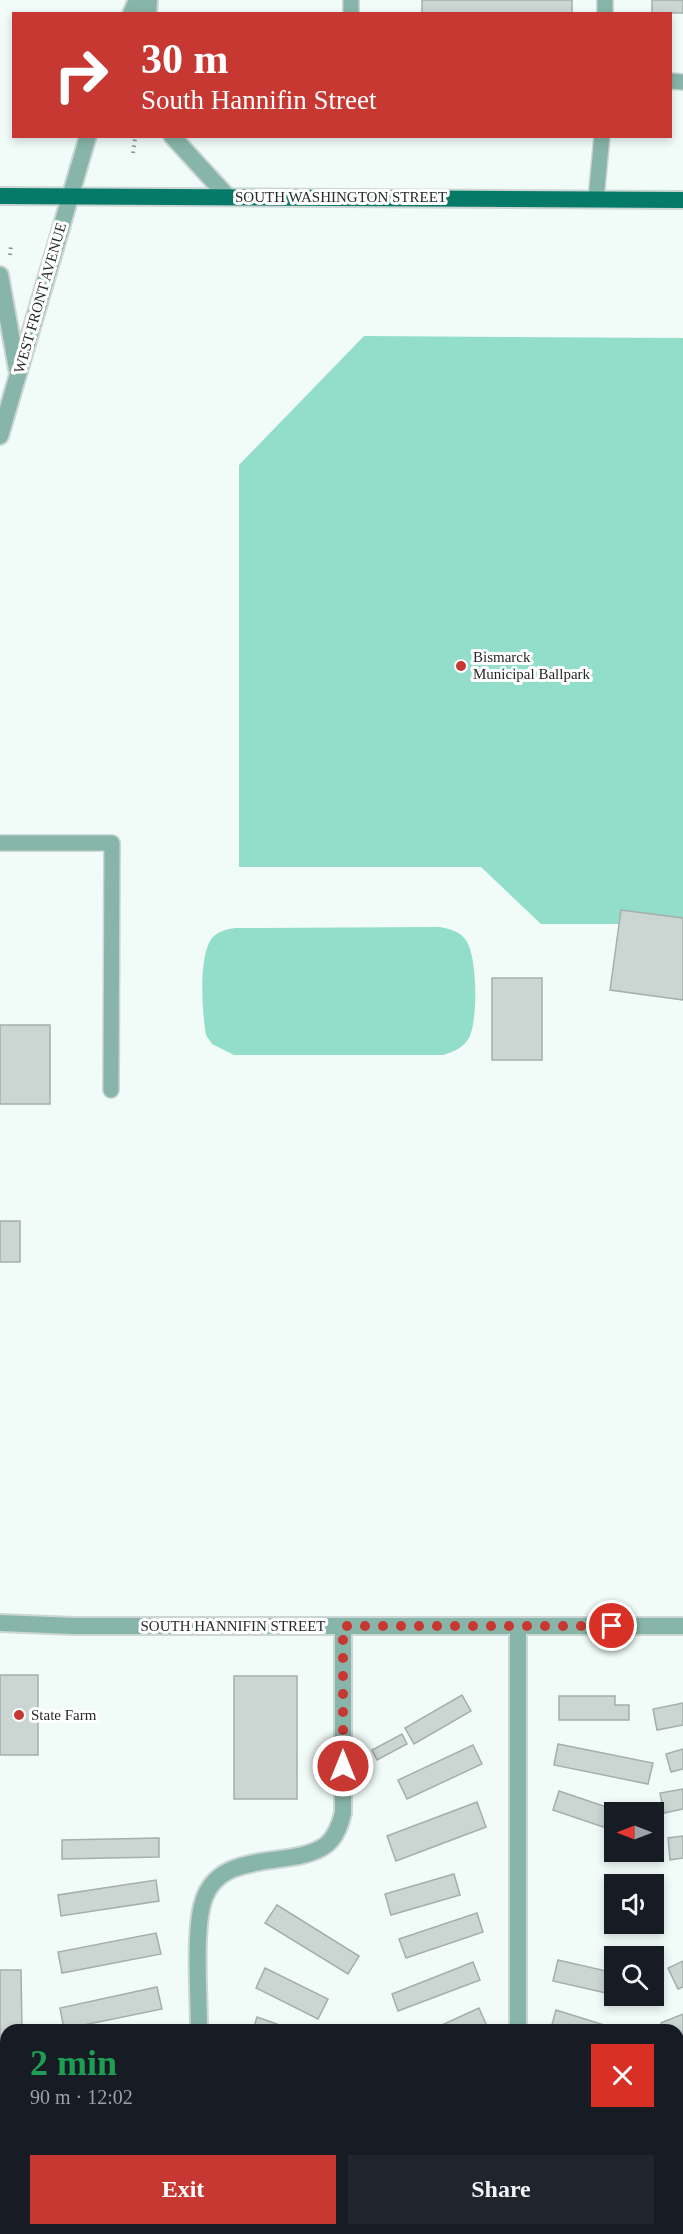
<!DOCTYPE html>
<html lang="en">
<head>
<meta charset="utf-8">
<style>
	:root { --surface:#171b24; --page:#20242c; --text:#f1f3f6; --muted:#9ea1a6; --accent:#c63831 }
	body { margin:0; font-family:"Times New Roman",serif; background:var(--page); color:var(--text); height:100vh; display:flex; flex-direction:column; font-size:22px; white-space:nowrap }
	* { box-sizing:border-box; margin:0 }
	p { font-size:20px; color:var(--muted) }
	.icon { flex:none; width:33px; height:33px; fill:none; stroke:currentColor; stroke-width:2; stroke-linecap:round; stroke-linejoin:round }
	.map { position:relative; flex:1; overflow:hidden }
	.side { position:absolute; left:0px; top:2024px; width:684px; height:212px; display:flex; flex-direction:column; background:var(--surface); border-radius:18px 18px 0 0; box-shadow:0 3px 9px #0003 }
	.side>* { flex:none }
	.guide { position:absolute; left:12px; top:12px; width:660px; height:126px; border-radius:0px; box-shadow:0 3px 9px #0003; background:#c63831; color:#fff; overflow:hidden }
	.needle { width:39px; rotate:270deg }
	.controls { position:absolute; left:604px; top:1802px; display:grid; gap:12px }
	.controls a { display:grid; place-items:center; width:60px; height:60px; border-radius:0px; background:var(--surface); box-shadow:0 3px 9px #0003; font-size:30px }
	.pin { position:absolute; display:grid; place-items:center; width:51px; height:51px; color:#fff; margin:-26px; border:3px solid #fff; border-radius:50%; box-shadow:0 2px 6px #0007 }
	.me { position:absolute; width:66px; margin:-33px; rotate:0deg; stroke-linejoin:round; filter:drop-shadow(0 0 4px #0008) }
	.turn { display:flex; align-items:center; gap:21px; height:126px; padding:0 30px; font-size:27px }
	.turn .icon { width:78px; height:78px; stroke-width:2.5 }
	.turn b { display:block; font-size:42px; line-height:51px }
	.round { display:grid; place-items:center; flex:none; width:63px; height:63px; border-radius:0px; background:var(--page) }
	.headline { display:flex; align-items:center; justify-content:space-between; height:102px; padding:0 30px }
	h1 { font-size:36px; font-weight:800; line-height:45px; color:#1e9e55 }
	.action { display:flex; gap:12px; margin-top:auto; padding:12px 30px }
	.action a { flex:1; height:69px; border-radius:0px; background:var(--accent); color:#fff; font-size:24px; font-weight:800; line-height:69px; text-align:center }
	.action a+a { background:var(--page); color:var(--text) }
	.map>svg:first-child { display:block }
	.green { fill:#93ddcb }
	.building { fill:#cbd6d3; stroke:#a4afac; stroke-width:1.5 }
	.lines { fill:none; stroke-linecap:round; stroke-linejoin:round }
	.service-casing { stroke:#ccd6d4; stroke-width:18 }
	.minor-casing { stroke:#ccd6d4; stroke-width:20 }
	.tertiary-casing { stroke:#ccd6d4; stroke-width:20 }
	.primary-casing { stroke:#ccd6d4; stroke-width:20 }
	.path { stroke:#89908e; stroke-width:4; stroke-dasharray:1.5 4.5; stroke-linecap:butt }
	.service { stroke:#88b5a9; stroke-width:15 }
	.minor { stroke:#88b5a9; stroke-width:16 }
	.tertiary { stroke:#88b5a9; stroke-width:16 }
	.primary { stroke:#057a68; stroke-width:16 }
	.route { stroke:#c63831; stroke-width:10; stroke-dasharray:0 18 }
	.poi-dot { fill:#c63831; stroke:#fff; stroke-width:2 }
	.labels { text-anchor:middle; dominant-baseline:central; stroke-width:6; stroke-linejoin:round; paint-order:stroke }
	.street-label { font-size:15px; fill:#262a29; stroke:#fff }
	.poi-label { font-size:15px; fill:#262a29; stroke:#fff; text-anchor:start }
</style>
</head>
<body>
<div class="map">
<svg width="683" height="2234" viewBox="0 0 683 2234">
	<rect width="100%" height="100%" fill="#f1fcf9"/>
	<g class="green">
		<path d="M364 336 683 338V924H541L481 867H239V465Z"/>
		<path d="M440 927C449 929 459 931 465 939 478 954 478 1021 469 1038 463 1048 453 1052 443 1055H234L212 1044 206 1035C202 1013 198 953 213 937 219 931 227 929 235 928Z"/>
	</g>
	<g class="building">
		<rect x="422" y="0" width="150" height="14"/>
		<rect x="652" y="0" width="31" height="13"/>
		<path d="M621 910 683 918V1000L610 990Z"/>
		<rect x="492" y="978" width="50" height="82"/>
		<rect x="0" y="1025" width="50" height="79"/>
		<rect x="0" y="1221" width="20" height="41"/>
		<rect x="0" y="1675" width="38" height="80"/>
		<rect x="234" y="1676" width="63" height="123"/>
		<path d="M462 1695 471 1711 414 1744 405 1728Z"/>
		<path d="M559 1696H615V1705H629V1720H559Z"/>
		<path d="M683 1703V1725L657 1730 653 1709Z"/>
		<path d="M402 1734 407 1744 377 1760 372 1750Z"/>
		<path d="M558 1744 653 1763 648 1784 554 1765Z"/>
		<path d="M473 1745 482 1764 407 1799 398 1780Z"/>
		<path d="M683 1749V1769L671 1772 666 1754Z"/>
		<path d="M683 1789V1809L664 1813 660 1793Z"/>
		<path d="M559 1791 621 1812H615V1831L553 1810Z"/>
		<path d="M477 1802 486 1827 396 1861 387 1836Z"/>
		<path d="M683 1836V1858L670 1860 668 1838Z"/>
		<path d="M159 1838V1857L62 1859V1840Z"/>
		<path d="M454 1874 460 1895 391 1915 385 1894Z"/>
		<path d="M156 1880 159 1901 61 1916 58 1895Z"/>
		<path d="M277 1905 359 1956 348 1974 265 1923Z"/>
		<path d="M477 1913 483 1932 406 1958 399 1939Z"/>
		<path d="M156 1933 161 1954 62 1973 58 1952Z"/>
		<path d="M558 1960 615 1973V1995L553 1981Z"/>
		<path d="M683 1961V1987L678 1989 668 1968Z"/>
		<path d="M473 1962 480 1980 398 2011 392 1994Z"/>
		<path d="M265 1968 328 1999 318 2019 256 1988Z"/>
		<path d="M0 1970H21L22 2030H6V2051H0Z"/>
		<path d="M157 1987 162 2009 64 2029 60 2008Z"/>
		<path d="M479 2008 487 2026 478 2030H431Z"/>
		<path d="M556 2010 620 2030 551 2028Z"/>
		<path d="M683 2014V2038L678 2041V2030H664L661 2023Z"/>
		<path d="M257 2017 291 2029V2030H253Z"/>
		<rect x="678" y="2059" width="5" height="19"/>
		<path d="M123 2229H145L142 2234H120Z"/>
		<path d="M272 2229H375L374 2234H290L272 2231Z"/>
	</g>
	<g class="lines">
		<defs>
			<g id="service">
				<path d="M351 14V0"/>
				<path d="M605 14V0"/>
				<path d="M670 81 683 82"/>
				<path d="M596 199 602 136"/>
				<path d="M0 843H112L111 1090"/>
			</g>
			<g id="minor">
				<path d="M0 1623 74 1626H683"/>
				<path d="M199 2030C199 1995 194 1932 203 1902 219 1847 292 1870 326 1845 336 1837 340 1825 343 1813V1626"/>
				<path d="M518 2030V1626"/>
				<path d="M223 2229 224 2234"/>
				<path d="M534 2229 536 2234"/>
			</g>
			<g id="tertiary">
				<path d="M131 14 137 0"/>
				<path d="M148 14 149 0"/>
				<path d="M172 136 227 196"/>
				<path d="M0 275 17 369"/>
				<path d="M0 436 88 136"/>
			</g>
			<path id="primary" d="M0 196 683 200"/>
		</defs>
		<use href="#service" class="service-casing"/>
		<use href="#minor" class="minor-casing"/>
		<use href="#tertiary" class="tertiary-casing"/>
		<use href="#primary" class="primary-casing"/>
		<g class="path">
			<path d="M128 136H137"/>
			<path d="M133 153 135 139"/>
			<path d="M10 255 11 244"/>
		</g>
		<use href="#service" class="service"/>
		<use href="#minor" class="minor"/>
		<use href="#tertiary" class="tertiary"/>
		<use href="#primary" class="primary"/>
	</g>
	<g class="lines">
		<path class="route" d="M343 1766V1626H612"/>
	</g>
	<g class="poi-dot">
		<circle cx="461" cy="666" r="6"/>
		<circle cx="19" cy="1715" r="6"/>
	</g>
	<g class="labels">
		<g class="street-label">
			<text x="341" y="197">SOUTH WASHINGTON STREET</text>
			<text transform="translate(40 298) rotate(-74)">WEST FRONT AVENUE</text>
			<text x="233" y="1626">SOUTH HANNIFIN STREET</text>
		</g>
		<g class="poi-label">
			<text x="473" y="657">Bismarck<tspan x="473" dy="17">Municipal Ballpark</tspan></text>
			<text x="31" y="1715">State Farm</text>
		</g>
	</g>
</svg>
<div class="controls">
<a><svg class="needle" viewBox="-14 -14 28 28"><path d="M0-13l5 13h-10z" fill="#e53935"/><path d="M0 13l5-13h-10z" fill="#9ea1a6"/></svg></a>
<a><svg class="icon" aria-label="sound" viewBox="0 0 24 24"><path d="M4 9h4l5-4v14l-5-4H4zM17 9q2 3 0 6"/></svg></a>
<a><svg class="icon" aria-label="search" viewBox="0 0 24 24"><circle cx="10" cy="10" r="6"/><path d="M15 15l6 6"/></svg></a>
</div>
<div class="pin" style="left:612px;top:1626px;background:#d93025"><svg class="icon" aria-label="arrive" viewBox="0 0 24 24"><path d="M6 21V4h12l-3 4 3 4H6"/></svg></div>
<svg class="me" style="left:343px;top:1766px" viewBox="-20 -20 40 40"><circle r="17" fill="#c63831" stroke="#fff" stroke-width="3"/><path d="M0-11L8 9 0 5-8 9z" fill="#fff"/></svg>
<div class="guide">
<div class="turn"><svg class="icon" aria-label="right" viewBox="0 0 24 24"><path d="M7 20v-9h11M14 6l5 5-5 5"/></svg><div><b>30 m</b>South Hannifin Street</div></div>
</div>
<section class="side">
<div class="headline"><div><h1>2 min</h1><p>90 m · 12:02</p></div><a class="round" style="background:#d93025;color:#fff"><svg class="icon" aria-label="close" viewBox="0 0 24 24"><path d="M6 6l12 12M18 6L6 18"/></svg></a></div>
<div class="action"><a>Exit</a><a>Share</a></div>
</section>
</div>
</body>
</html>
